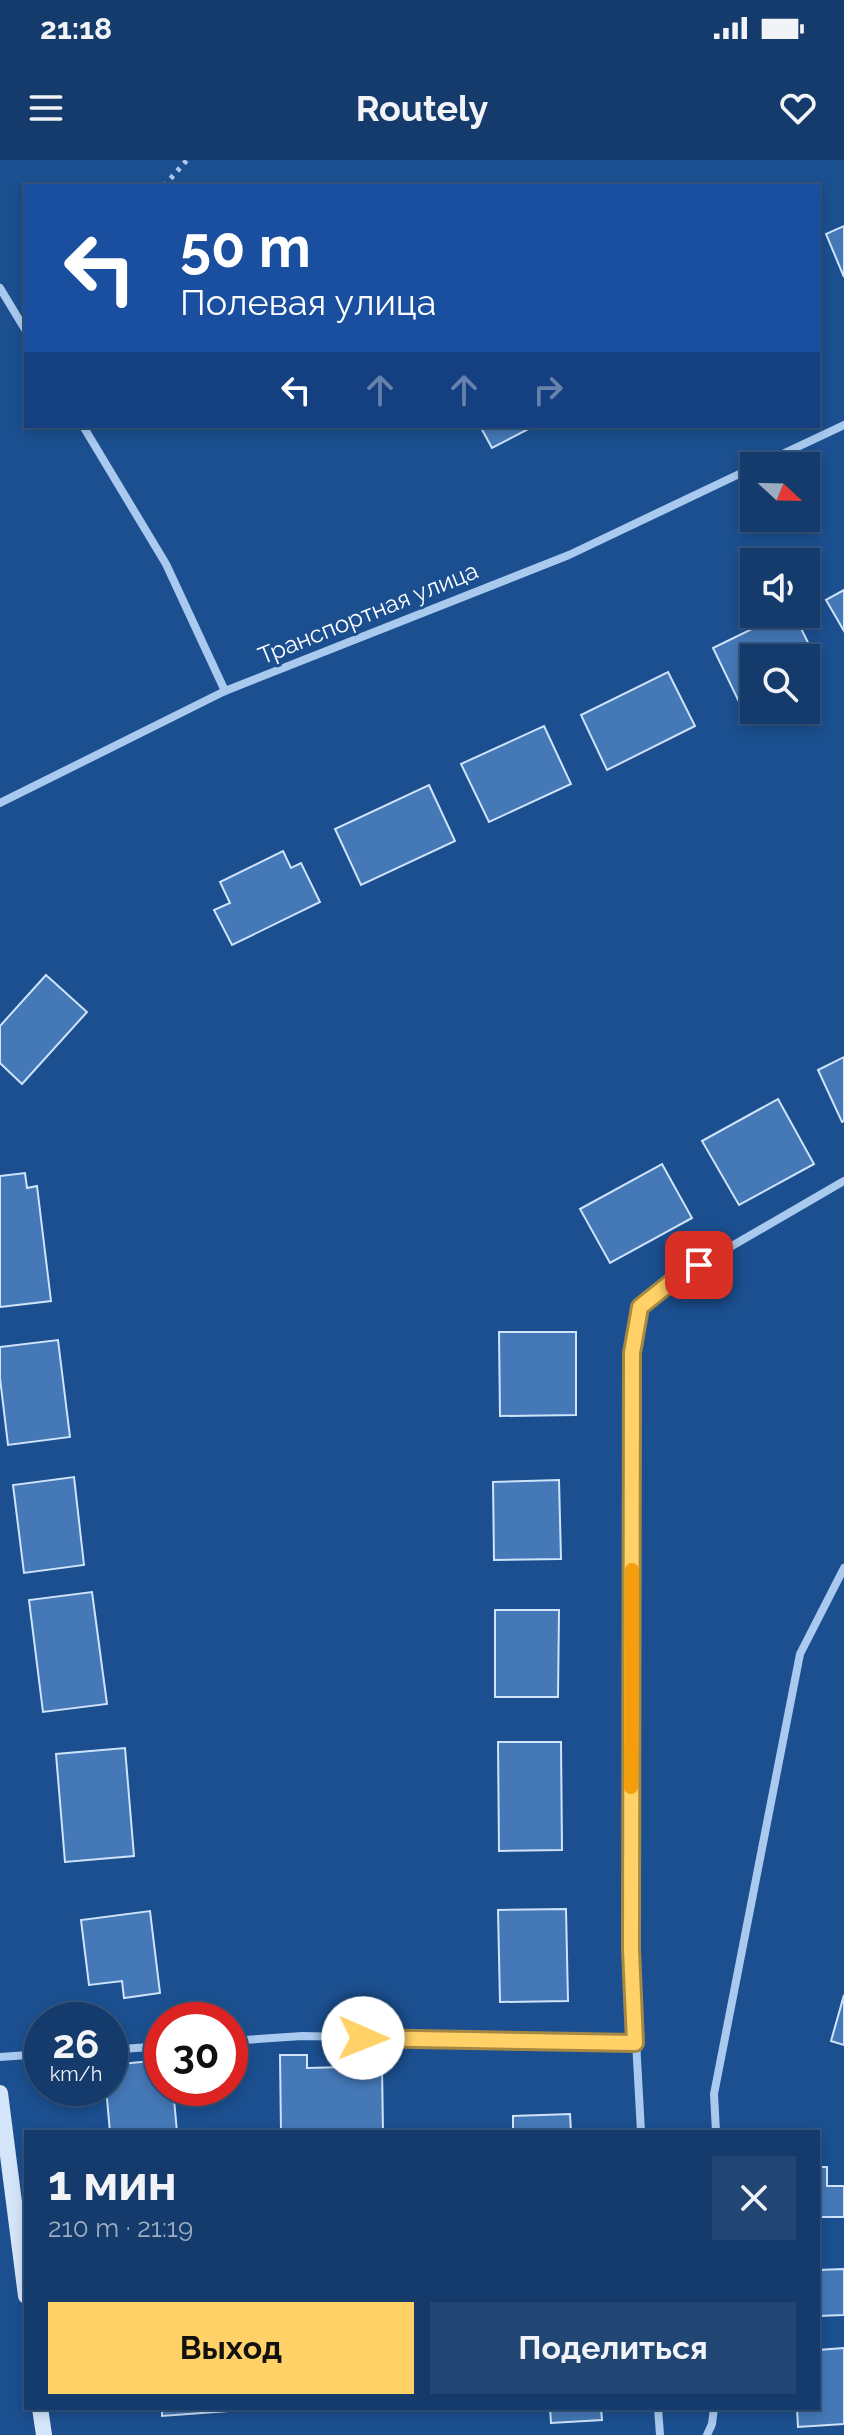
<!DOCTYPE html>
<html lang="ru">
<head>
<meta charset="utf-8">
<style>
	:root { --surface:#143b6b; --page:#214673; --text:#f1f3f6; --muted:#9dadc1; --line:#33557e; --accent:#ffd166 }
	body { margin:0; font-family:Raleway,sans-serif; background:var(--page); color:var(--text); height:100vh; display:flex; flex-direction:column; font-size:30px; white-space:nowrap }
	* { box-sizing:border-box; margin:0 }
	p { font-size:26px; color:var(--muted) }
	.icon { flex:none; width:44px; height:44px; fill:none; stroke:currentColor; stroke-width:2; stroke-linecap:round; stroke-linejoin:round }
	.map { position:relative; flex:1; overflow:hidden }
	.drawer { position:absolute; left:24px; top:1970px; width:796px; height:280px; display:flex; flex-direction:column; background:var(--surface); border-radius:0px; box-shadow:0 4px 12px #0003,0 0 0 2px var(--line) }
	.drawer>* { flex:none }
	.top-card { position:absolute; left:24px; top:24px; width:796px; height:244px; border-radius:0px; box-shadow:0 4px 12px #0003,0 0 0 2px var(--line); background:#1a4fa0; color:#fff; overflow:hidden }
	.needle { width:52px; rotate:112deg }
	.controls { position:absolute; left:740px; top:292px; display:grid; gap:16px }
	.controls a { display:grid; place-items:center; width:80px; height:80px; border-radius:0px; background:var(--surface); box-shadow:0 4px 12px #0003,0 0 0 2px var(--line); font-size:40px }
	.speed { position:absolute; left:24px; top:1842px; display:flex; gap:16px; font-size:40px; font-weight:700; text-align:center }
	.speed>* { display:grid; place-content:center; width:104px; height:104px; border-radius:50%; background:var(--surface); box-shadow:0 4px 12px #0003,0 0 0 2px var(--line); line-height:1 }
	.speed small { font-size:20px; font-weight:400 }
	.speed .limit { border:12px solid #d22; background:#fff; color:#111 }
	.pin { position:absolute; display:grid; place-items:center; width:68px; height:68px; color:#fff; margin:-34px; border-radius:16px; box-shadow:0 4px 12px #0006 }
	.me { position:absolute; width:88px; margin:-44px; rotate:91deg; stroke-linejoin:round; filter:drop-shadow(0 0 6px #0008) }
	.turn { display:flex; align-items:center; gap:28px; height:168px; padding:0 24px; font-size:36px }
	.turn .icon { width:104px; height:104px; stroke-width:2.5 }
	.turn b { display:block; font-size:56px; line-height:68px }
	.lanes { display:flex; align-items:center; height:76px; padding:0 24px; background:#0003; justify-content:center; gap:40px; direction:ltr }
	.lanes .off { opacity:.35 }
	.round { display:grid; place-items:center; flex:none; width:84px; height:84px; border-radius:0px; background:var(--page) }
	.headline { display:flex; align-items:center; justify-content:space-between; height:136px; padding:0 24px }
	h1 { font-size:48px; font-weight:700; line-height:60px }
	.button { display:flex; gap:16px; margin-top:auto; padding:16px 24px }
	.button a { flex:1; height:92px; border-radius:0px; background:var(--accent); color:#111; font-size:32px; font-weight:700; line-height:92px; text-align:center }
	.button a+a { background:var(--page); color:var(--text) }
	.status { display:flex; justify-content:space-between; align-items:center; height:56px; padding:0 40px; background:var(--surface); direction:ltr }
	.status svg { height:22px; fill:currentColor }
	header { display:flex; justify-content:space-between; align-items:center; height:104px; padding:0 24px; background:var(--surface); font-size:36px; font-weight:700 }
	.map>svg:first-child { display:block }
	.building { fill:#4478b7; stroke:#cfe3fa; stroke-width:2 }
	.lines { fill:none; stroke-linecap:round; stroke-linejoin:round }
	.path { stroke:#a9c9ee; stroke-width:5; stroke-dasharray:4 6; stroke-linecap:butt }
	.street { stroke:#a9c9ee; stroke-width:8 }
	.secondary { stroke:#d6e6fa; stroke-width:16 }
	.route-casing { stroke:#a68842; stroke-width:20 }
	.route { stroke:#ffd166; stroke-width:14 }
	.slow { stroke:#f59e0b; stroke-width:14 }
	.labels { text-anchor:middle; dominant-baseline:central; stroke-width:6; stroke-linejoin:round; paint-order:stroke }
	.street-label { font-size:24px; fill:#fff; stroke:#1b4f8f }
</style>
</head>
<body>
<div class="status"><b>21:18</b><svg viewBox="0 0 49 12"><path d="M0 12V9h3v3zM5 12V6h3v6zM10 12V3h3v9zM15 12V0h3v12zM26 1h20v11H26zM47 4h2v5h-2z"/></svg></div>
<header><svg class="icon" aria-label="menu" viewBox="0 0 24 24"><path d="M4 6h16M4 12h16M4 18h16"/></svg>Routely<svg class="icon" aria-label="heart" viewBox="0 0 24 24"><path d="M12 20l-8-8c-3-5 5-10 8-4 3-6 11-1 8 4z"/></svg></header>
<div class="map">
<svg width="844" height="2275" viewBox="0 0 844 2275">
	<rect width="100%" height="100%" fill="#1b4f8f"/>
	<g class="building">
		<path d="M844 66V117L826 74Z"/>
		<path d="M480 266H534L492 288Z"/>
		<path d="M844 430V471L826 440Z"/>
		<path d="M783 454H794L820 507 806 514V498H754V540L741 546 713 488Z"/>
		<path d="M668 512 695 566 607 610 581 555Z"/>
		<path d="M544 566 571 624 489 662 461 604Z"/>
		<path d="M429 625 455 681 361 725 335 669Z"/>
		<path d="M283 691 291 708 301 703 320 742 232 785 214 750 230 743 220 722Z"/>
		<path d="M46 815 87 852 22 924 0 903V866Z"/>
		<path d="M844 897V961L842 962 818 910Z"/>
		<path d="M778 939 814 1004 739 1045 702 981Z"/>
		<path d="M662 1004 692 1058 610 1103 580 1049Z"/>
		<path d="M25 1013 27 1028 37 1026 51 1141 0 1147V1016Z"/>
		<path d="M499 1172H576V1255L500 1256Z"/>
		<path d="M58 1180 70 1277 8 1285 0 1218V1187Z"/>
		<path d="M74 1317 84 1405 24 1413 13 1325Z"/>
		<path d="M559 1320 561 1399 494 1400 493 1322Z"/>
		<path d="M92 1432 107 1544 43 1552 29 1440Z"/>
		<path d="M495 1450H559L558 1537H495Z"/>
		<path d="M498 1582H561L562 1690 499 1691Z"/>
		<path d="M125 1588 134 1696 65 1702 56 1594Z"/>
		<path d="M566 1749 568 1841 500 1842 498 1750Z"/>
		<path d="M150 1751 160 1833 124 1838 122 1821 89 1825 81 1760Z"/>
		<path d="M844 1835V1885L831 1881Z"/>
		<path d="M280 1895H307V1908L382 1906 383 1972H281Z"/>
		<path d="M162 1900V1928H173L177 1972H110L106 1928H110V1905Z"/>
		<path d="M570 1954 571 1972H513V1956Z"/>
		<path d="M818 2007H827V2026H844V2057H818Z"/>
		<path d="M844 2109V2155L818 2156V2110Z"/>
		<path d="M844 2188V2264L798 2267 797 2248H818V2190Z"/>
		<path d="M162 2248H269L162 2256Z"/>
		<path d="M550 2248H601L602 2260 551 2263Z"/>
	</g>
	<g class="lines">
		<path class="path" d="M164 26 187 0"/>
		<g class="street">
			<path d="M0 128 26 171"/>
			<path d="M83 266 166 404 225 531"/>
			<path d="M757 306 844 265"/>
			<path d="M0 643 225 531 569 395 754 307"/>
			<path d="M230 1881 302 1876 635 1883"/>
			<path d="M110 1890 162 1886"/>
			<path d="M0 1897 42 1894"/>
			<path d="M641 1972 631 1790 632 1193 640 1147 675 1119 844 1021"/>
			<path d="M716 1972 714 1934 800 1494 844 1408"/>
			<path d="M658 2248 660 2275"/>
			<path d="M707 2275 712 2264 714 2248"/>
		</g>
		<g class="secondary">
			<path d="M0 1933 26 2136"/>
			<path d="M40 2248 44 2275"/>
		</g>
	</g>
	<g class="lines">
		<defs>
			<path id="route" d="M363 1878 635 1883 631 1790 632 1193 640 1147 675 1119 699 1105"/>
		</defs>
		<use href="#route" class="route-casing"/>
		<use href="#route" class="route"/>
		<path class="slow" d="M631 1627 632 1410"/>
	</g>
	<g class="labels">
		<g class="street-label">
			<text transform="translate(368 453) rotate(-22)">Транспортная улица</text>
		</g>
	</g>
</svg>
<div class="controls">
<a><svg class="needle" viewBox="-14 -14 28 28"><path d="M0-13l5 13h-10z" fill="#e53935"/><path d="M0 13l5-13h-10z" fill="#9dadc1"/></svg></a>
<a><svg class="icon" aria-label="sound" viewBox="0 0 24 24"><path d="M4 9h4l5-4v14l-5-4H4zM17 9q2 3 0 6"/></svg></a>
<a><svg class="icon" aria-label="search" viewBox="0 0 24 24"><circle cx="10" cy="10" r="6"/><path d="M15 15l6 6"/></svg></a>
</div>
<div class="speed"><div>26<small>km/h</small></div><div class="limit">30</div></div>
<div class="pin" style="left:699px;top:1105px;background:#d93025"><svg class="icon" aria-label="arrive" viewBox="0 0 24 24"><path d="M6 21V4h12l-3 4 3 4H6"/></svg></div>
<svg class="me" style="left:363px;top:1878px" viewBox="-20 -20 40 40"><circle r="19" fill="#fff"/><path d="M0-13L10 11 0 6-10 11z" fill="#ffd166"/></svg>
<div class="top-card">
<div class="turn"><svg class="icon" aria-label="left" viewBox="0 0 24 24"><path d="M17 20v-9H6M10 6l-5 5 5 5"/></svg><div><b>50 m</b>Полевая улица</div></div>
<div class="lanes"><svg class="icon" aria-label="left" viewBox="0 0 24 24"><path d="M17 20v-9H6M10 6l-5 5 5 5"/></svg><svg class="icon off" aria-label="ahead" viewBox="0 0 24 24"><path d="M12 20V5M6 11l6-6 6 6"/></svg><svg class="icon off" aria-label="ahead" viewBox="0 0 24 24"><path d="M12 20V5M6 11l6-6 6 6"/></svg><svg class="icon off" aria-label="right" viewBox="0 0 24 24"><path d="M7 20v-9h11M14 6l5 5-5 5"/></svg></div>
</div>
<section class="drawer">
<div class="headline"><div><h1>1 мин</h1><p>210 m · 21:19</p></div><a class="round"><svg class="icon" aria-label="close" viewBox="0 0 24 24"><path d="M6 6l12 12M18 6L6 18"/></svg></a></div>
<div class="button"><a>Выход</a><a>Поделиться</a></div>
</section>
</div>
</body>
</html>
